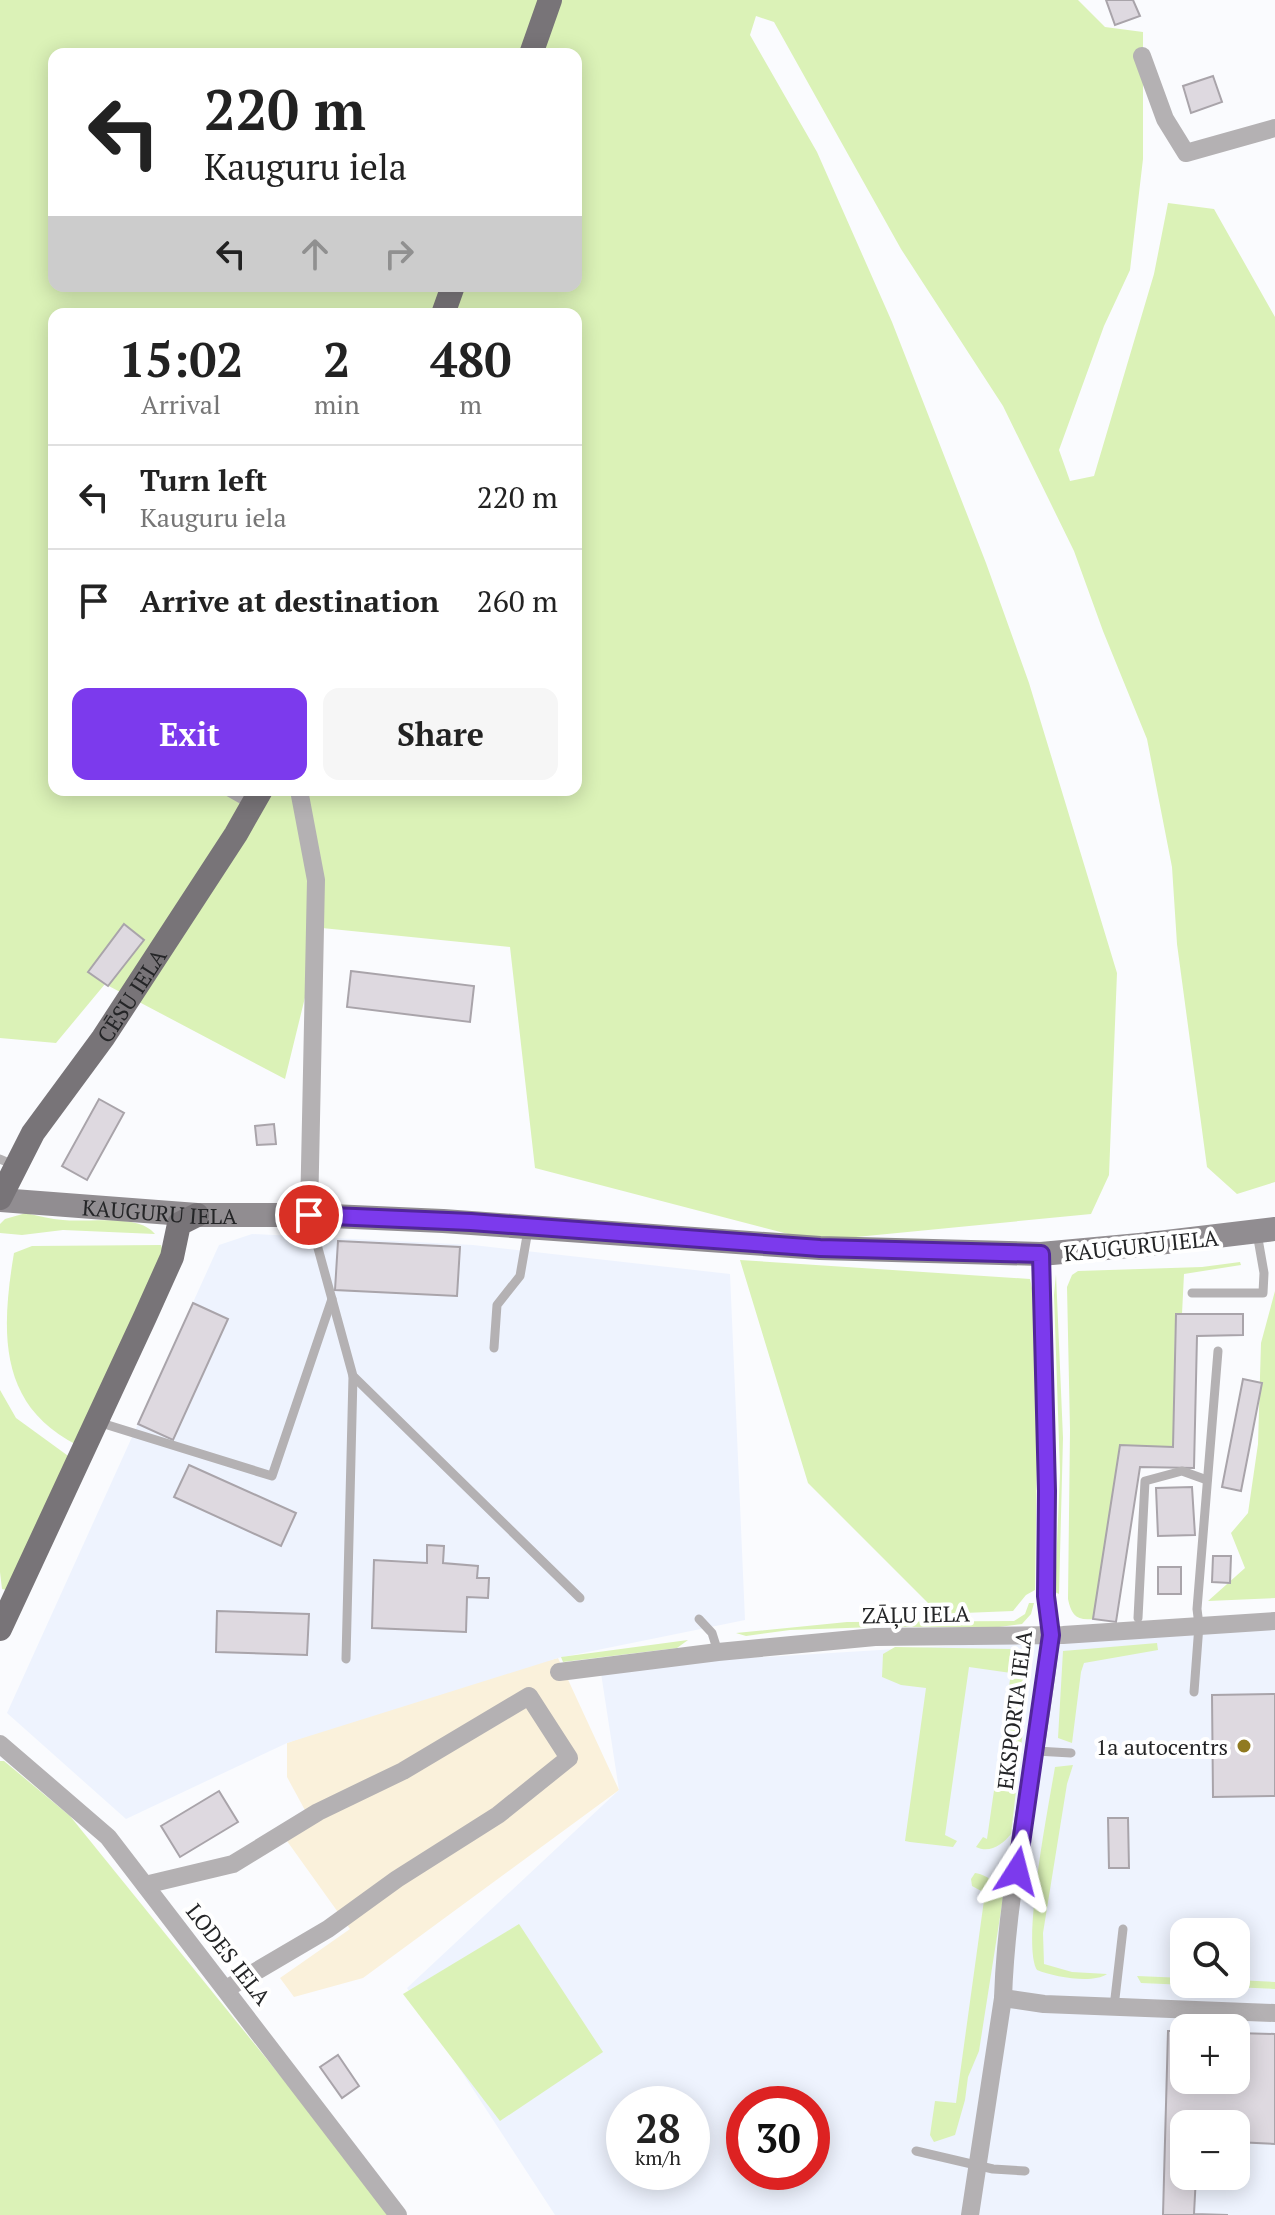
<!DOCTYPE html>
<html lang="en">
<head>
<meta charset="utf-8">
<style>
	:root { --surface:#fff; --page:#f6f6f6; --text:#222; --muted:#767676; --line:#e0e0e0; --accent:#7c3aed }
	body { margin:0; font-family:"PT Serif",serif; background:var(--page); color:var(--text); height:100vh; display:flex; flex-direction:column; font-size:30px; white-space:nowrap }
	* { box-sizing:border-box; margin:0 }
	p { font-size:26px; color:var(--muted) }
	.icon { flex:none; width:44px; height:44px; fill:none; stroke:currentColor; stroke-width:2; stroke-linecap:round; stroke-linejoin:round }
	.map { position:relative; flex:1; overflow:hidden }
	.sheet { position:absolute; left:48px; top:308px; width:534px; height:488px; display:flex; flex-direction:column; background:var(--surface); border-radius:16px; box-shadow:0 4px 20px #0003 }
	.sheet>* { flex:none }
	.guide { position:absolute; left:48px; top:48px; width:534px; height:244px; border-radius:16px; box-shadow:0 4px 20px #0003; background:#fff; color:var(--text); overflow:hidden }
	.fabs { position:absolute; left:1170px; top:1918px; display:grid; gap:16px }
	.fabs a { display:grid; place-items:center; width:80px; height:80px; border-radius:16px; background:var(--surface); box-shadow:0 4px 20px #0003; font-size:40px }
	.speed { position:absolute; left:606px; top:2086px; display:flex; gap:16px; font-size:40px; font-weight:700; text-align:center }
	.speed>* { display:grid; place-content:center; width:104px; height:104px; border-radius:50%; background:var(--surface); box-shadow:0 4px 20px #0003; line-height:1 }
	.speed small { font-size:20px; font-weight:400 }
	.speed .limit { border:12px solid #d22; background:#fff; color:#111 }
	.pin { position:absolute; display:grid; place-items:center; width:68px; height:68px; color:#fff; margin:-34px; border:4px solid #fff; border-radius:50%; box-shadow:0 2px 8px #0007 }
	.me { position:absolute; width:88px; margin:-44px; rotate:9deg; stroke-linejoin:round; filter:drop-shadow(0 0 6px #0008) }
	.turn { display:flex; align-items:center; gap:28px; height:168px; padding:0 24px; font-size:36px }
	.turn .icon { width:104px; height:104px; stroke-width:2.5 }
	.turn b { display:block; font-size:56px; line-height:68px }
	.lanes { display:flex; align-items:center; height:76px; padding:0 24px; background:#0003; justify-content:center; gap:40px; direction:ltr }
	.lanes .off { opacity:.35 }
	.eta { display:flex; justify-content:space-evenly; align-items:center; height:136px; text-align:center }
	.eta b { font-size:48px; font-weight:700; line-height:56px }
	.cta { display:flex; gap:16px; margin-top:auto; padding:16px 24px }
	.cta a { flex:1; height:92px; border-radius:16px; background:var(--accent); color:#fff; font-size:32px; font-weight:700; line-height:92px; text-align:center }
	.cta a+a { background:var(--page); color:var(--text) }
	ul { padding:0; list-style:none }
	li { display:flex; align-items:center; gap:24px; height:104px; padding:0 24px; border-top:2px solid var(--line) }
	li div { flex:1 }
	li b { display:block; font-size:30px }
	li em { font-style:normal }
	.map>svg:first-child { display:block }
	.commercial { fill:#faf1db }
	.built { fill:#eef3fe; fill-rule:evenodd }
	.green { fill:#dbf2b7; fill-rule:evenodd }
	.building { fill:#ded9e0; stroke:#a9a4aa; stroke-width:2 }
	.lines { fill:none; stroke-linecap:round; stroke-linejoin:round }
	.lane { stroke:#b4b1b3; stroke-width:9 }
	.street { stroke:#b4b1b3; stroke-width:18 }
	.secondary { stroke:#918d91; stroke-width:24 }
	.primary { stroke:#787478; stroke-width:24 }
	.route-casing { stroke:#51269a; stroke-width:20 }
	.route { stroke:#7c3aed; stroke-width:14 }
	.poi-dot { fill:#907a21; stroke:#fff; stroke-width:3 }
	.labels { text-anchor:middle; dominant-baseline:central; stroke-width:8; stroke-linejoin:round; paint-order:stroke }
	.street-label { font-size:22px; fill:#242527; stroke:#fff }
	.poi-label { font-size:22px; fill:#242527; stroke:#fff; text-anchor:end }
</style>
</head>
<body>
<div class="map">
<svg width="1275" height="2215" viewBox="0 0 1275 2215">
	<rect width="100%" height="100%" fill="#fafbfe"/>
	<path class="commercial" d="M558 1658 619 1790 363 1978 294 1997 280 1978 350 1929 287 1841 313 1825 287 1777V1743L418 1695Z"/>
	<g class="built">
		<path d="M252 1234 473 1245 730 1274 745 1620 558 1658 287 1743 126 1819 7 1713 219 1245Z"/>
		<path d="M1275 1626V2215H555L407 1988 619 1790 600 1667ZM1184 1932H1236V1984H1184ZM1184 2028H1236V2080H1184ZM624 2104H692V2172H624ZM744 2104H812V2172H744ZM1184 2124H1236V2176H1184Z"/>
	</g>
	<g class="green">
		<path d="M0 0H1078L1105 27 1143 32V159L1130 270 1104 326 1059 450 1070 481 1094 476 1154 274 1168 203 1214 209 1275 317V1182L1237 1194 1207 1167 1177 944 1172 867 1147 739 1103 631 1074 551 1003 406 901 249 774 22 756 16 750 35 817 152 892 322 986 563 1029 683 1117 973 1109 1175 1091 1214 815 1241 535 1168 510 947 322 928 285 1079 105 984 56 1043 0 1038ZM54 54H576V286H54ZM54 314H576V790H54Z"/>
		<path d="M26 1213C38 1216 51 1219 63 1220 88 1223 139 1213 155 1234L63 1230 22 1235 0 1233V1224L5 1219Z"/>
		<path d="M161 1245 164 1255 77 1445C0 1406 0 1336 14 1253L32 1246Z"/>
		<path d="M740 1260 1030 1279 1033 1293 1037 1446 1035 1590 1026 1595 1013 1611 939 1614 808 1483Z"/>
		<path d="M1240 1262 1241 1265 1184 1274 1182 1314 1175 1325 1173 1447 1120 1445 1093 1619C1076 1621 1071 1614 1068 1599L1070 1430 1067 1287 1072 1275 1078 1271 1202 1267Z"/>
		<path d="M1056 1274 1063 1438 1059 1594 1055 1592 1060 1472 1054 1295Z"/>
		<path d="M1275 1291V1598L1208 1601 1245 1568 1231 1533 1248 1513 1258 1444 1261 1343Z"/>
		<path d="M0 1390 16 1418 71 1458 6 1590 2 1589 0 1572Z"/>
		<path d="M1029 1603H1034L1031 1614 1022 1624 999 1627H875L790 1630 746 1636 736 1633 847 1622 1014 1621 1025 1614Z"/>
		<path d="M688 1640 677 1648 563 1662 561 1657Z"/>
		<path d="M1157 1643 1158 1650 1084 1663 1081 1672 1072 1743 1058 1738 1063 1651Z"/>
		<path d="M895 1647 1011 1649 1024 1657 1029 1678 1011 1834C1003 1844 990 1854 976 1847L983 1837 987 1839 1011 1673 969 1667 945 1835 957 1841 953 1847 910 1842 905 1841 926 1688 901 1685 882 1677 883 1654Z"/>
		<path d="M0 1761H4L70 1816 393 2215H0Z"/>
		<path d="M1073 1765 1067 1784 1043 1933 1044 1964 1072 1972 1107 1974C1093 1984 1054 1977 1037 1970 1021 1944 1049 1804 1055 1767Z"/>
		<path d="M975 1873C991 1876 996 1884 1003 1898L979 2051 968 2077 965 2100 955 2135 934 2142 930 2135 935 2101 956 2103 985 1893 972 1886 971 1879Z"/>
		<path d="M519 1924 603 2052 500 2121 403 1994Z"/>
		<path d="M1137 1976 1184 1978V1984H1236V1980L1275 1982V1989L1141 1983Z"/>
	</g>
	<g class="building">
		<path d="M1106 0H1133L1140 16 1115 25Z"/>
		<path d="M1213 76 1222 102 1191 113 1183 86Z"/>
		<path d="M124 924 144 940 108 986 88 972Z"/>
		<path d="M351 971 474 986 470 1022 347 1007Z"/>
		<path d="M99 1099 124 1113 87 1180 62 1166Z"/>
		<path d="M274 1124 276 1144 257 1145 255 1126Z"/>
		<path d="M338 1241 460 1247 457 1296 335 1290Z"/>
		<path d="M193 1303 228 1319 173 1440 138 1424Z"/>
		<path d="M1176 1314H1243V1335L1197 1336 1194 1468 1140 1467 1116 1622 1093 1619 1120 1445 1173 1447Z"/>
		<path d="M1243 1379 1262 1383 1241 1491 1222 1487Z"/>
		<path d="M189 1465 296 1513 281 1546 174 1497Z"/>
		<path d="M1192 1487 1195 1535 1158 1536 1156 1488Z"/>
		<path d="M427 1545 444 1546 443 1563 478 1566 477 1578H489L488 1598 467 1597 466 1632 372 1628 374 1560 427 1563Z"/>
		<path d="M1213 1556H1231L1230 1583 1212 1582Z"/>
		<rect x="1158" y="1567" width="23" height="27"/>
		<path d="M217 1611 309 1614 307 1655 216 1652Z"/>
		<path d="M1275 1694V1796L1213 1797 1212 1695Z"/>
		<path d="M219 1791 238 1822 180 1857 161 1826Z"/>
		<path d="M1108 1818H1128L1129 1868H1109Z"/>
		<path d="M1168 2031H1184V2080H1236V2033L1275 2034V2144L1236 2142V2124H1184V2176H1196L1194 2214 1228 2215H1163Z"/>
		<path d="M338 2055 359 2086 342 2098 320 2067Z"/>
	</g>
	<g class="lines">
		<g class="lane">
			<path d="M227 791 250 804"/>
			<path d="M0 1159 16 1166"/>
			<path d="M310 1219 353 1376 580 1598"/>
			<path d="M1192 1293H1263L1264 1273 1257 1233"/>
			<path d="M494 1348 497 1305 520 1276 528 1230"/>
			<path d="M98 1422 272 1476 332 1299"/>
			<path d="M1138 1618 1145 1481 1182 1471 1207 1480"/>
			<path d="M699 1619 712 1633 718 1652"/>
			<path d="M346 1659 353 1376"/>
			<path d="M1194 1692 1199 1625 1197 1609 1218 1351"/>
			<path d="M1036 1751 1071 1753"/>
			<path d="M1114 2007 1123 1929"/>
			<path d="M916 2151 993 2169 1025 2171"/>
		</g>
		<g class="street">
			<path d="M1142 56 1165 119 1186 153 1275 128"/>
			<path d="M299 790 316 880 309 1215"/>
			<path d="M559 1672 718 1652 875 1637 1063 1635 1275 1621"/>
			<path d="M0 1744 108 1837 398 2215"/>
			<path d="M145 1885 233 1864 318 1812 403 1771 529 1696 569 1758 498 1815 397 1879 328 1929 226 1989"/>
			<path d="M1003 1998 1044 2004 1275 2013"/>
			<path d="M970 2215 1003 1998C1007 1876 1039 1757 1051 1635L1046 1596 1047 1491 1041 1254"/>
		</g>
		<g class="secondary">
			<path id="s1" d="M0 1200 197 1215H309L443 1221 820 1248 1041 1254 1150 1244"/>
			<path d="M1158 1243 1275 1229"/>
		</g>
		<g class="primary">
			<path d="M531 54 550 0"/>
			<path d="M443 314 453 286"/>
			<path id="s2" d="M0 1198 33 1133 103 1038 236 834 261 790"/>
			<path d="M1150 1244 1158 1243"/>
			<path d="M0 1629 145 1317 172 1257 179 1224 197 1215"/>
		</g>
	</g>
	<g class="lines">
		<defs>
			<path id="route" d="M309 1215 471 1222 820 1248 1041 1254 1047 1491 1046 1596 1051 1635 1017 1871"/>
		</defs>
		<use href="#route" class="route-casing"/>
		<use href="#route" class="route"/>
	</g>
	<circle class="poi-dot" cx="1244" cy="1746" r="8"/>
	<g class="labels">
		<g class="street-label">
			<text stroke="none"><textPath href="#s2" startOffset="242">CĒSU IELA</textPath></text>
			<text stroke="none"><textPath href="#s1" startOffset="160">KAUGURU IELA</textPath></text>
			<text transform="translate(1141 1245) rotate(-6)">KAUGURU IELA</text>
			<text transform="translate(916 1614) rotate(-1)">ZĀĻU IELA</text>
			<text transform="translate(1014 1710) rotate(-83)">EKSPORTA IELA</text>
			<text transform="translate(229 1954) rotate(52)">LODES IELA</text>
		</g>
		<g class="poi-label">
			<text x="1228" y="1746">1a autocentrs</text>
		</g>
	</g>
</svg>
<div class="fabs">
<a><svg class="icon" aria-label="search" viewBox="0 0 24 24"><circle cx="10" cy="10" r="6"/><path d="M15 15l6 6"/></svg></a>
<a>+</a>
<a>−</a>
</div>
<div class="speed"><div>28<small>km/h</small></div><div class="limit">30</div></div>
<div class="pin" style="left:309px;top:1215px;background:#d93025"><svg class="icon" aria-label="arrive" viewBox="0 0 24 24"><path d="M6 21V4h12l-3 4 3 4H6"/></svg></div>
<svg class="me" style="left:1017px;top:1871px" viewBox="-20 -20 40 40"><path d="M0-17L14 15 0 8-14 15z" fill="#7c3aed" stroke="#fff" stroke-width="4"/></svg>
<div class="guide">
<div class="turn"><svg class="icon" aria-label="left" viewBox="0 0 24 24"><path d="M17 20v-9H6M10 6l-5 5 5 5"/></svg><div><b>220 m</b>Kauguru iela</div></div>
<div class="lanes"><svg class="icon" aria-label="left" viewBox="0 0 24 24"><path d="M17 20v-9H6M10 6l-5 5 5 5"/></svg><svg class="icon off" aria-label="ahead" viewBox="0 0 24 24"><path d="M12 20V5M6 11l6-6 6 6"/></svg><svg class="icon off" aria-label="right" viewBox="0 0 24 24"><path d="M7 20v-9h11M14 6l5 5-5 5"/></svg></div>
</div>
<section class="sheet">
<div class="eta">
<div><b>15:02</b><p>Arrival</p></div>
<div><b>2</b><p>min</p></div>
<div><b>480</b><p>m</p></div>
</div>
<ul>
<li><svg class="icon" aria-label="left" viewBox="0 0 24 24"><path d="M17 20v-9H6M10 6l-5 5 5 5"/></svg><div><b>Turn left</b><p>Kauguru iela</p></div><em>220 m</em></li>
<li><svg class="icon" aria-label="arrive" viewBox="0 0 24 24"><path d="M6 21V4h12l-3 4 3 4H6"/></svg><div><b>Arrive at destination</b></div><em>260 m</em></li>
</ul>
<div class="cta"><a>Exit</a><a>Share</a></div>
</section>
</div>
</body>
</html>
